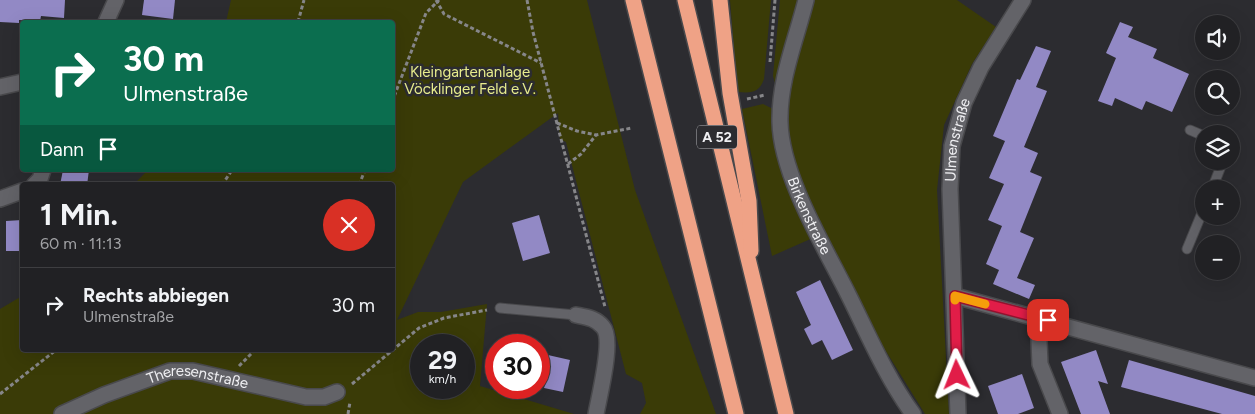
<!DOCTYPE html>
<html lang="de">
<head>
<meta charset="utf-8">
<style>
	:root { --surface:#212124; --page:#29292c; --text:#f1f3f6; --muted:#a2a3a6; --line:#3e3e41 }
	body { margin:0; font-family:Figtree,sans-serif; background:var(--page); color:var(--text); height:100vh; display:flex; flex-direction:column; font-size:19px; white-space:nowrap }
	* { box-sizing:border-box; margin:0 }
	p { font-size:16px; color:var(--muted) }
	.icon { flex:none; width:28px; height:28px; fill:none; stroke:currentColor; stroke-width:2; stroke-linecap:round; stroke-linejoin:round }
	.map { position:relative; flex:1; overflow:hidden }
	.side { position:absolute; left:20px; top:182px; width:375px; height:170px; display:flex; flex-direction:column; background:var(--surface); border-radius:5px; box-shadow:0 5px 20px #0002,0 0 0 1px var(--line) }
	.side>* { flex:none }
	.guide { position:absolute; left:20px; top:20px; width:375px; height:152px; border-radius:5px; box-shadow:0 5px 20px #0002,0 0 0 1px var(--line); background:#0b6e4f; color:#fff; overflow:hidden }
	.controls { position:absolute; left:1195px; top:15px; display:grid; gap:10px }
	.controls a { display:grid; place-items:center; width:45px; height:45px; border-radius:50%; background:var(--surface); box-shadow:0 5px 20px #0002,0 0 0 1px var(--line); font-size:25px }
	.speed { position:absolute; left:410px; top:334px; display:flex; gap:10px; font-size:25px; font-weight:700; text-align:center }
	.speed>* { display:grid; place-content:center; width:65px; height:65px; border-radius:50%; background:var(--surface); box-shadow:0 5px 20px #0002,0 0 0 1px var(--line); line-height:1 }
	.speed small { font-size:12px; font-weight:400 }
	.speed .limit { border:8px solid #d22; background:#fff; color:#111 }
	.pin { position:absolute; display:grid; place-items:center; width:42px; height:42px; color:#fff; margin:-21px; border-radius:10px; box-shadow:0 2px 8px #0006 }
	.me { position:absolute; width:55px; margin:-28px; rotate:358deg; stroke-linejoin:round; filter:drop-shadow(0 0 4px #0008) }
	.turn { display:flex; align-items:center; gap:18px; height:105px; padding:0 20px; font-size:22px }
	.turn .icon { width:65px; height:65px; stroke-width:2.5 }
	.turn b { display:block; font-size:35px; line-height:42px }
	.then { display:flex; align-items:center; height:48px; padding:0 20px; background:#0003; gap:10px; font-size:19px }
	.round { display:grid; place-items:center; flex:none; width:52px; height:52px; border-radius:26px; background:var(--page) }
	.head { display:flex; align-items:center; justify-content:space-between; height:85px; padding:0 20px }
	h1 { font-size:30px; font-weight:700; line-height:38px }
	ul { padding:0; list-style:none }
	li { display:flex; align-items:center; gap:15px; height:75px; padding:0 20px; border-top:1px solid var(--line) }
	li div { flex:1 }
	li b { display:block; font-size:19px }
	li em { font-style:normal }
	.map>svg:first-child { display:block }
	.green { fill:#3a3b07; fill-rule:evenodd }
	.building { fill:#9289c5 }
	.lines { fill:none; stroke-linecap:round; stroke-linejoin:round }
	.lane-casing { stroke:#49494c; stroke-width:11 }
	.street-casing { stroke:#49494c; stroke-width:18 }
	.highway-casing { stroke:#49494c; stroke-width:18 }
	.path { stroke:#868689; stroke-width:3; stroke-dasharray:4 2.5; stroke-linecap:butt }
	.lane { stroke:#636368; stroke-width:9 }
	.street { stroke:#636368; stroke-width:15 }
	.highway { stroke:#efa286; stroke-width:15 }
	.route-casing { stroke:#92132f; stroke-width:12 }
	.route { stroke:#e11d48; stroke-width:9 }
	.slow { stroke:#f59e0b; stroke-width:9 }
	.labels { text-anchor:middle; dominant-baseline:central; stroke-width:5; stroke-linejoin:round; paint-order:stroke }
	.shield { fill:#2c2c30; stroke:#b4b4b8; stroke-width:1 }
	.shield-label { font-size:14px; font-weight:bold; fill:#efeff2 }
	.park-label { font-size:15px; fill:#e7ec8d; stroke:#2c2c30 }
	.street-label { font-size:15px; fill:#efeff2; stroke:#2c2c30 }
</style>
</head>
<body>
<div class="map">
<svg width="1255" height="414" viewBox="0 0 1255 414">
	<rect width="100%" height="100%" fill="#2c2c30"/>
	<g class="green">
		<path d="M231 0H587L635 190 716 414H640L646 403 642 383 626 374 566 142 560 139 558 113 463 182 397 320 418 312H441L487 304 480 386 574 414H0V309L22 296V350H392V185H133L148 170H392V22H226ZM421 345H464V388H421Z"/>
		<path d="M730 0H771L764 79C759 93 752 93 738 92L737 85Z"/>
		<path d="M780 0H800L775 83 773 76Z"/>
		<path d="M811 0H957L996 27 972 64 944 125 937 190 949 414H925L815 237 772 256 742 109 763 104 773 109Z"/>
	</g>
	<g class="building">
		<path d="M0 0H65L64 18 41 16 40 21 19 20V23L0 22Z"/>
		<path d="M144 0H175L173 19 142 15Z"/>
		<path d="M1120 22 1133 27 1128 37 1157 49 1153 58 1189 74 1172 112 1146 101 1142 110 1115 98 1112 106 1098 101 1116 58 1106 53Z"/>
		<path d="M1036 46 1051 51 1036 87 1047 91 1024 147 1038 153 1030 172 1042 177 1020 232 1034 238 1017 278 1035 285 1029 299 993 284 999 270 986 264 1002 226 988 220 1004 184 989 178 1005 141 993 136 1017 79 1020 80Z"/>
		<path d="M63 170H89L87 185H60Z"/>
		<path d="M539 215 550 253 523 261 512 223Z"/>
		<path d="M22 220V251H6V221Z"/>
		<path d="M820 280 853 350 832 360 822 340 812 345 804 329 811 325 796 292Z"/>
		<path d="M1096 350 1108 384 1098 381 1110 414H1081L1061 362Z"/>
		<path d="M539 353 570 360 563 392 544 388 545 385 539 384Z"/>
		<path d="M1129 360 1255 396V414H1222L1121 387Z"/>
		<path d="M1022 374 1034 408 1018 414H998L988 386Z"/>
	</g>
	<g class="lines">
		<defs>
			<g id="lane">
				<path d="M1190 130 1204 136"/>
				<path d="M1212 189 1223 161"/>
				<path d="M1187 249 1204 208"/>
				<path d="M500 308 576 315"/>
			</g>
			<g id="street">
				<path id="s1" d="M806 0C796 40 779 80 780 122 781 175 824 246 848 294 868 334 886 377 913 414"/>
				<path d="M106 22 116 0"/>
				<path d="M0 87 22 82"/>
				<path d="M34 185 40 179 43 170"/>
				<path d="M0 199 22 191"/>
				<path d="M955 296 1255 378"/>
				<path d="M576 315C586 317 596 318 603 327 614 339 599 397 596 414"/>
				<path d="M1038 318 1040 364 1060 414"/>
				<path id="s2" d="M62 414 104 395 170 371H193L306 397H324L337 392"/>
				<path id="s3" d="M958 414 950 189 952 146 964 103 981 67 1023 0"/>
			</g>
			<g id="highway">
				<path d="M633 0 736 414"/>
				<path d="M685 0 786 414"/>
				<path d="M720 0 730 93 749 201 751 251"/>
			</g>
		</defs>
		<use href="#lane" class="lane-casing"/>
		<use href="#street" class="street-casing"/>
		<use href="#highway" class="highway-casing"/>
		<g class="path">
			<path d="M436 0 444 14 541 63"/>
			<path d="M527 0 533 32 605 307"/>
			<path d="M298 22 304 0"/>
			<path d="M770 62 775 0"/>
			<path d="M747 99 765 95"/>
			<path d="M392 102 426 13 439 0"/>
			<path d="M557 123 577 131 596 135"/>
			<path d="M568 164 581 154 596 135 632 128"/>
			<path d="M222 185 232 170"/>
			<path d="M359 185 365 170"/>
			<path d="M239 366 255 350"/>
			<path d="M352 384 419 328 444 318 487 310"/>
			<path d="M0 394 56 350"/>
			<path d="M348 414 350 402"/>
		</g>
		<use href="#lane" class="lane"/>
		<use href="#street" class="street"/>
		<use href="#highway" class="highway"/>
	</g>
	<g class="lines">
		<defs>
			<path id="route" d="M957 375 955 296 1048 320"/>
		</defs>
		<use href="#route" class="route-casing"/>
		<use href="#route" class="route"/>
		<path class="slow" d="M955 300V296L985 304"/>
	</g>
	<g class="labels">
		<rect class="shield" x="697" y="125.5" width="40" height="23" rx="4"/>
		<g class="shield-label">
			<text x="717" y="137">A 52</text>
		</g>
		<g class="park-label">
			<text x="470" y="72">Kleingartenanlage<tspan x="470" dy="17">Vöcklinger Feld e.V.</tspan></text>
		</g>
		<g class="street-label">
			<text stroke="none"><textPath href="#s3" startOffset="275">Ulmenstraße</textPath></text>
			<text stroke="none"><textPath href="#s1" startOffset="224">Birkenstraße</textPath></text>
			<text stroke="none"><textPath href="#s2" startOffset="144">Theresenstraße</textPath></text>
		</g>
	</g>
</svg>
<div class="controls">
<a><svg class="icon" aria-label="sound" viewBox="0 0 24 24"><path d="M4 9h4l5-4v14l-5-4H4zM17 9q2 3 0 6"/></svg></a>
<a><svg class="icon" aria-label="search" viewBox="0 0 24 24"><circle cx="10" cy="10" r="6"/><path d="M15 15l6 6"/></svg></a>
<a><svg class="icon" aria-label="layers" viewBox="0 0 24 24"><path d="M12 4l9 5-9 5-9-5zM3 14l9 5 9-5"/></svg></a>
<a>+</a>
<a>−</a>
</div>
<div class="speed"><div>29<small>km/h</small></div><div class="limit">30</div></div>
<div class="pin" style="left:1048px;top:320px;background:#d93025"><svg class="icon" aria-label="arrive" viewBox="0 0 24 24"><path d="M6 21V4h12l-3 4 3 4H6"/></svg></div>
<svg class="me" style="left:957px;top:375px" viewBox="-20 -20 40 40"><path d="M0-17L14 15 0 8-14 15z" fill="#e11d48" stroke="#fff" stroke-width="4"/></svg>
<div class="guide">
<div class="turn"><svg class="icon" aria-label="right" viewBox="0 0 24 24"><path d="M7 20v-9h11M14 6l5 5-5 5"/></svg><div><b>30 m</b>Ulmenstraße</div></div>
<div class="then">Dann<svg class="icon" aria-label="arrive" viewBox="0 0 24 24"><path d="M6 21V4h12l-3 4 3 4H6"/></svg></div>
</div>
<section class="side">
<div class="head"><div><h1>1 Min.</h1><p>60 m · 11:13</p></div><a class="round" style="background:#d93025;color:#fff"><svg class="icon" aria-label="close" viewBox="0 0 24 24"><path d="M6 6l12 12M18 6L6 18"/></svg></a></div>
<ul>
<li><svg class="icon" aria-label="right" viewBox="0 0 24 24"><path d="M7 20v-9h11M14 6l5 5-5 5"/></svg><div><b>Rechts abbiegen</b><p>Ulmenstraße</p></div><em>30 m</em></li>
</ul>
</section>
</div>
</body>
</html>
